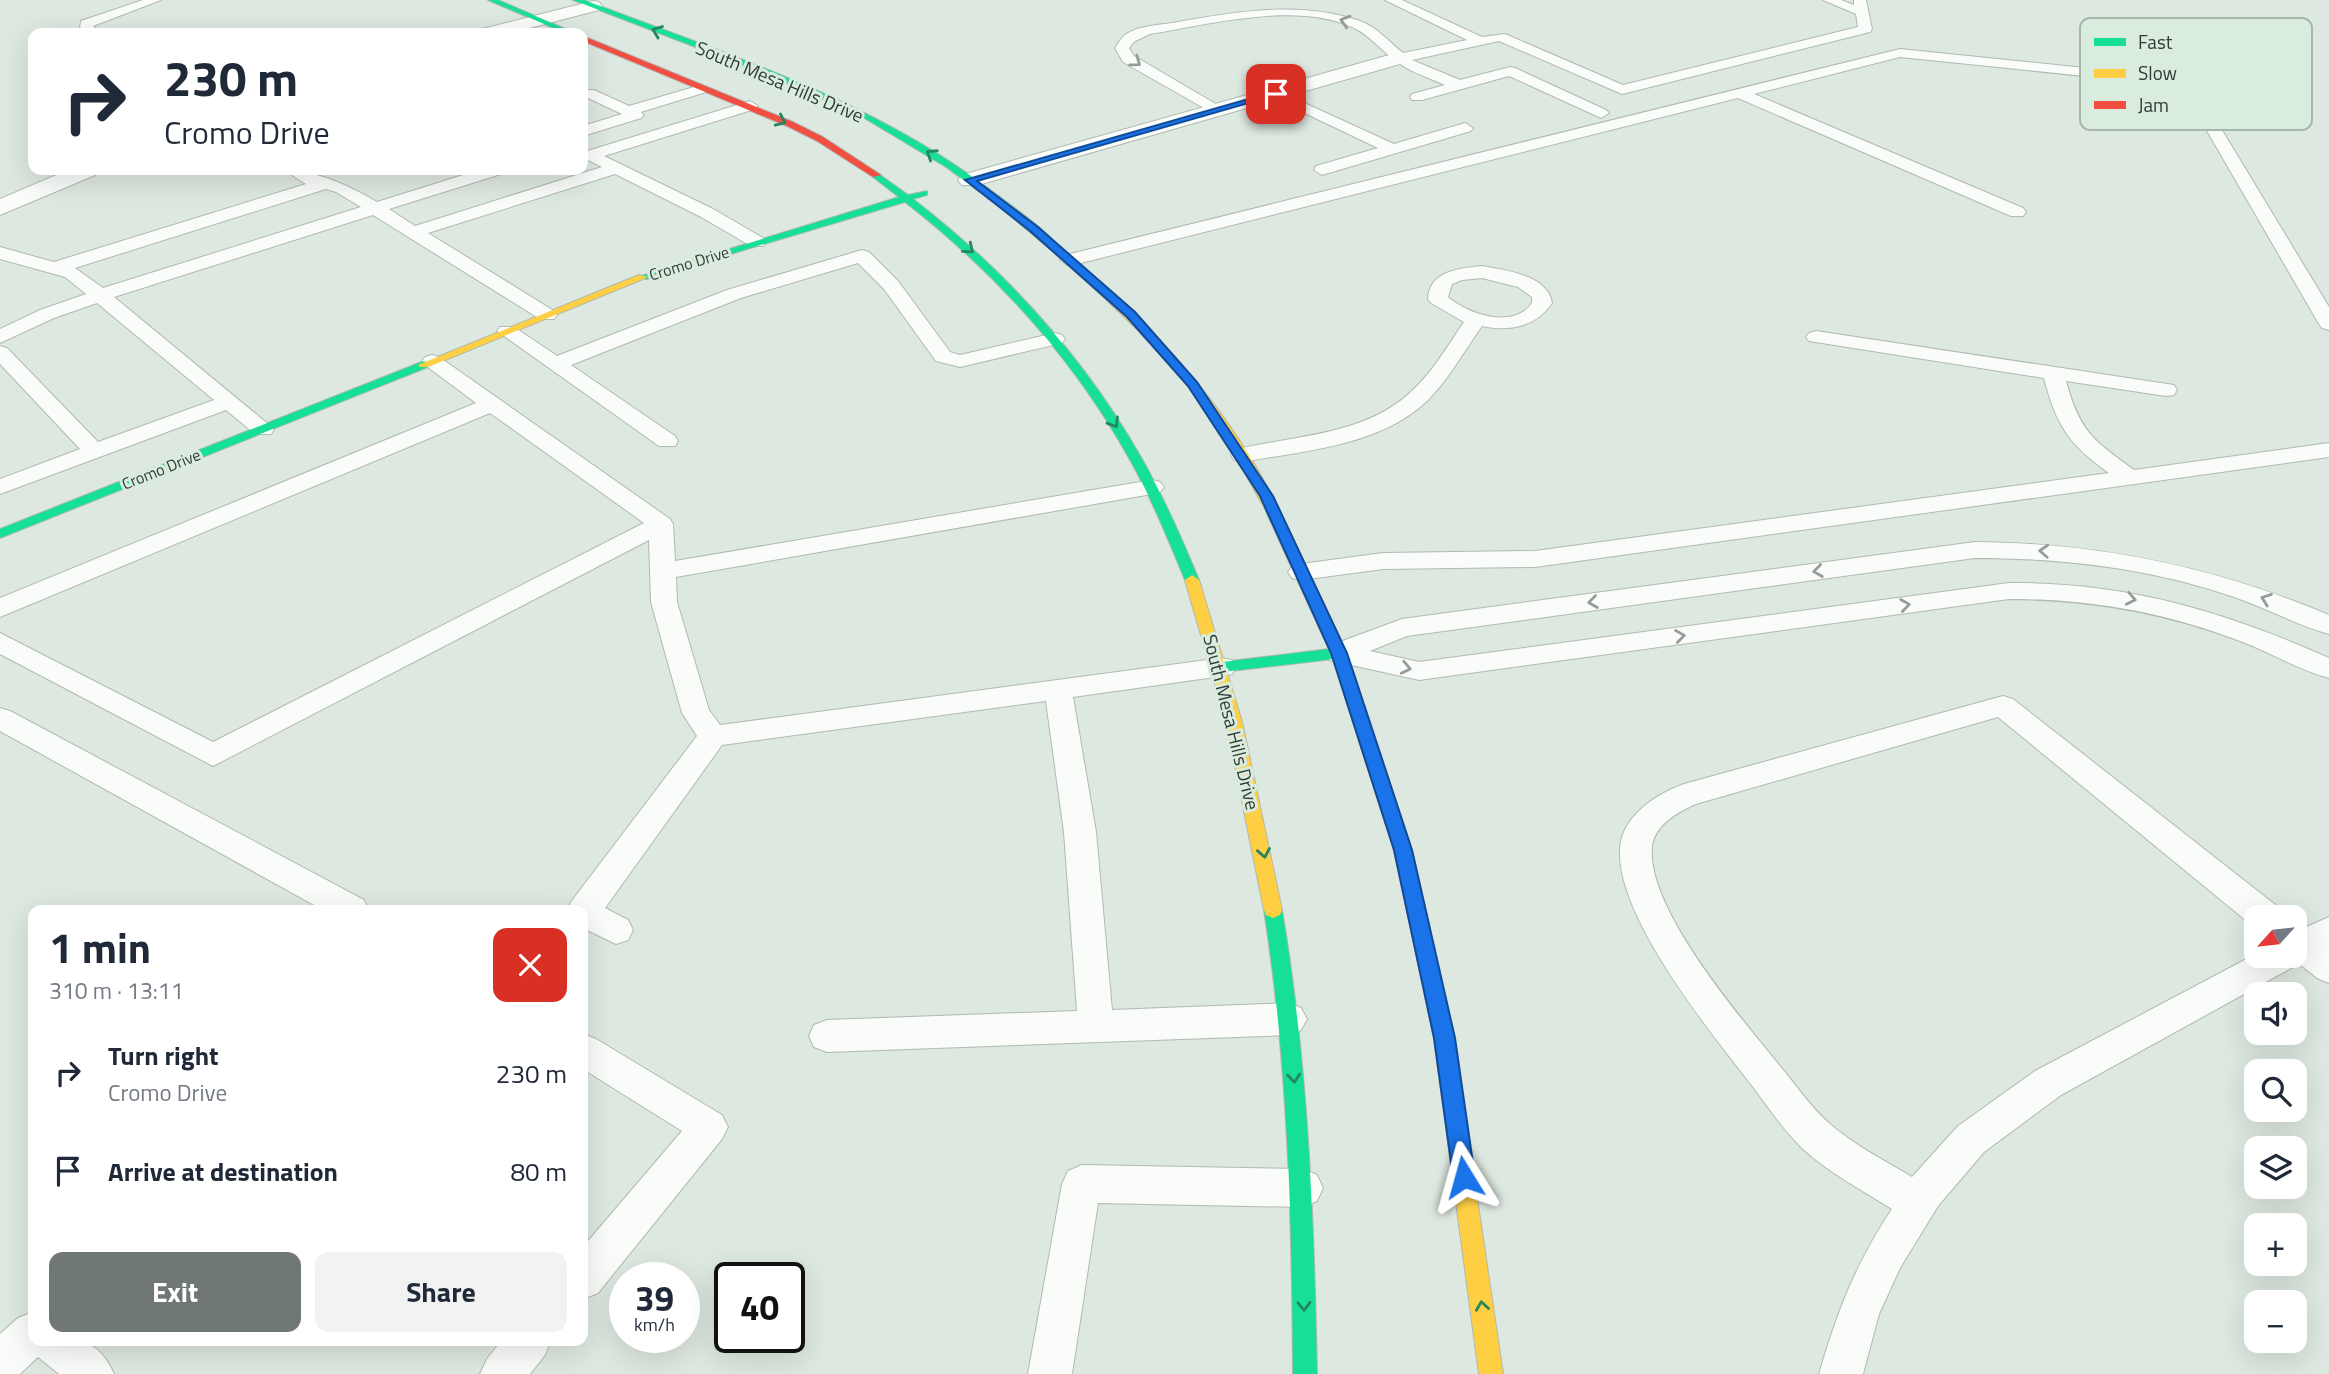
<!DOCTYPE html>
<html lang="en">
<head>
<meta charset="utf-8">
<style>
	:root { --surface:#fff; --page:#f2f2f3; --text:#1f2937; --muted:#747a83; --accent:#6f7872 }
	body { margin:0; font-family:"Titillium Web",sans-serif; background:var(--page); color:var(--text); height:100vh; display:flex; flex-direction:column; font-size:26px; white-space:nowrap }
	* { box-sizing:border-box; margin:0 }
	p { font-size:23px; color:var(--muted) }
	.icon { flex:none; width:38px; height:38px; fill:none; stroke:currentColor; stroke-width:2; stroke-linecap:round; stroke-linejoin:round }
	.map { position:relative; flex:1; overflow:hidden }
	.sheet { position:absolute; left:28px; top:905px; width:560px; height:441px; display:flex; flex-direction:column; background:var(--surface); border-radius:14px; box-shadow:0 7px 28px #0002 }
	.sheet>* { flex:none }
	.banner { position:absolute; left:28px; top:28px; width:560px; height:147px; border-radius:14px; box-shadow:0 7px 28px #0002; background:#fff; color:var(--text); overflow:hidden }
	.needle { width:46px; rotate:243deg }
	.fabs { position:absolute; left:2244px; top:905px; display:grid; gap:14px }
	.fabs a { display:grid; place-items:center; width:63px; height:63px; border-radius:14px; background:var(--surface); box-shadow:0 7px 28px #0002; font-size:35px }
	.speed { position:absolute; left:609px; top:1262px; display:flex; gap:14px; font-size:35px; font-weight:700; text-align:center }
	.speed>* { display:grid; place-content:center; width:91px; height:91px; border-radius:50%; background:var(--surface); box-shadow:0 7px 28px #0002; line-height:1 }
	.speed small { font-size:18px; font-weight:400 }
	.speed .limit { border:4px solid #111; border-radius:10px; background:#fff; color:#111 }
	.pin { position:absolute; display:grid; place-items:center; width:60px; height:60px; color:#fff; margin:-30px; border-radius:14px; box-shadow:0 4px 10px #0006 }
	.me { position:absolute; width:77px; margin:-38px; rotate:352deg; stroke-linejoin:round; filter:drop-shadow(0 0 5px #0008) }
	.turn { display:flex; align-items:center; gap:24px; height:147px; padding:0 21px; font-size:32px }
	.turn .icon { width:91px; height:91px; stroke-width:2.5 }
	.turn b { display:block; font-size:49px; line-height:60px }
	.round { display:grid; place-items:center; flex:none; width:74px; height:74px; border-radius:14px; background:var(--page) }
	.overview { display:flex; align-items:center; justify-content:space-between; height:119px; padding:0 21px }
	h1 { font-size:42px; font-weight:700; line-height:52px }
	.action { display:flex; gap:14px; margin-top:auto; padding:14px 21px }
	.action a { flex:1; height:80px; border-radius:14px; background:var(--accent); color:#fff; font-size:28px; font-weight:700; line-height:80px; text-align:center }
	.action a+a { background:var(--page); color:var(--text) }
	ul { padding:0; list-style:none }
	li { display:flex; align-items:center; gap:21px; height:98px; padding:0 21px }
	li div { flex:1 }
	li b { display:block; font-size:26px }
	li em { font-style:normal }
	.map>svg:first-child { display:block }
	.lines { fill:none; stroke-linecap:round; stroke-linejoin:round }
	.lane-casing { stroke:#b0b9b2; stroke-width:2 }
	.street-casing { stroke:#b0b9b2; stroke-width:2 }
	.fast-casing { stroke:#b0b9b2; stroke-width:2 }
	.slow-casing { stroke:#b0b9b2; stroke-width:2 }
	.jam-casing { stroke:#b0b9b2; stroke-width:2 }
	.lane { fill:#fafcfa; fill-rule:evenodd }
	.street { fill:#fafcfa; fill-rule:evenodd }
	.fast { fill:#16e098; fill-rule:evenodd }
	.slow { fill:#ffcf43; fill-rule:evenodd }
	.jam { fill:#f24e42; fill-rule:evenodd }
	.oneway { stroke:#979c98 }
	.oneway2 { stroke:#268662 }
	.route { fill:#1a73e8; stroke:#114b97; stroke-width:2 }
	.labels { text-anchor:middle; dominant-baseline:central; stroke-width:6; stroke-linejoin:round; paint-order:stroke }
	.far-street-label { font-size:16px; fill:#343c36; stroke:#d9ecde }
	.street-label { font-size:19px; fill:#343c36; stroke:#d9ecde }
	.key { fill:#d9ecde; stroke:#a8b7ac; stroke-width:2 }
	.key-label { font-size:19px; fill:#343c36 }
</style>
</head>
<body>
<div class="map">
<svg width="2329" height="1374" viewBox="0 0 2329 1374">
	<rect width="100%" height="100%" fill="#dde8e0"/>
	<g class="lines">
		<defs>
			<g id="lane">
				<path d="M143 0H161L93 26 100 33H84L80 29 81 21Z"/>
				<path d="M1385 0H1402L1482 37 1505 34 1623 85 1858 27 1856 14 1823 0H1841L1854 5V0H1866L1872 29 1870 32 1622 94 1499 41 1412 60 1460 80 1510 67 1515 68 1606 110 1609 113 1601 118 1509 76 1422 100H1412L1410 97 1412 94 1445 85C1427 77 1407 71 1392 58 1379 48 1369 35 1354 28 1297 1 1210 24 1150 34L1135 41 1129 48 1134 56 1221 107 1224 110 1221 113 1216 115 1123 62 1115 48C1118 44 1121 38 1125 35 1137 26 1158 25 1172 23 1234 12 1299 0 1360 21 1377 27 1389 42 1403 53L1467 40Z"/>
				<path d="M1900 49 2191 79 2329 307V330L2322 328 2319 324 2181 86 1900 57 1754 94 2023 208 2026 212 2023 216H2011L1738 98 1069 266 1060 260 1062 256Z"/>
				<path d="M701 85 708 89 706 92 641 112 644 115 641 118 583 136V126L622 114 588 98 583 99V90H594L629 106Z"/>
				<path d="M1276 90 1394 144 1465 123 1473 128 1471 131 1322 175 1314 170 1316 166 1378 148 1271 97 1269 94 1271 91Z"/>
				<path d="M750 101 758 106 755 109 604 156 713 209 763 238 766 242 763 246H751L701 217 615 174 428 233 554 311 557 315 554 319H540L373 215 114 297 274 429 271 434H255L226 410 0 494V479L80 449 0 364V346L7 348 98 442 214 400 97 303 54 318 0 343V329L40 310 86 294 65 277 0 259V247L54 262 306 184 284 170C315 170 350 186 377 202L479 170H503L501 174 389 209 415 226 602 167 584 158V152ZM326 189 336 192 361 207 103 288 75 268Z"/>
				<path d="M862 250 869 252 898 281 950 352 960 355 1055 333 1062 335 1065 339 1062 343 960 367 936 361 884 289 858 263 741 298 571 365 675 436 678 441 675 446H659L497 331 500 327H514L557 356 727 290Z"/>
				<path d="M1482 266C1505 270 1548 275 1552 303 1536 327 1509 332 1482 326 1464 351 1449 379 1428 400 1381 446 1303 451 1242 462L1234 460 1231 455 1234 450C1295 435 1369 436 1416 387 1435 368 1449 344 1464 322L1431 303 1428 299C1429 271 1460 268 1482 266ZM1482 278 1518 287 1532 297V303C1513 330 1468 314 1448 297L1452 284 1462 280Z"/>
				<path d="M1816 331 2174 385 2177 390 2174 395 2166 396 2066 381C2080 432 2093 440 2134 470L2329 443V457L1535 567 1383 569 1301 580 1292 578 1288 572 1292 566 1301 564 1383 553 1535 551 2109 473C2069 445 2056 425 2044 378L1809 341 1806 337 1809 333Z"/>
				<path d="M432 355 439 357 670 519 673 524 675 561 1152 480 1160 482 1164 487 1160 492 1152 494 676 577 677 602 709 710 720 725 1222 658 1232 660 1236 667 1232 674 1222 676 1073 697 1096 832 1112 1010 1289 1003 1301 1008 1307 1019 1301 1030 1289 1035 827 1052 814 1047 809 1036 814 1025 827 1020 1077 1011 1064 832 1046 701 722 745 605 908 628 920 633 930 628 940 616 944 583 928V910H568L571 902 697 736 682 713 651 602 649 540 213 766 0 654V633L213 742 644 523 490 413 0 617V598L476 403 425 365 422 361 425 357Z"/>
				<path d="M1975 542C2099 543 2215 567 2329 615V634C2297 625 2266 608 2234 597 2150 568 2063 558 1975 558L1407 636 1370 651 1419 662 2009 583C2125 582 2224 611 2329 658V678C2298 670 2270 652 2240 641 2164 612 2090 599 2009 599L1419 680 1329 660 1325 653 1329 646 1402 619Z"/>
				<path d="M2003 696 2013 699 2278 907 2283 917H2256L2254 927 1998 717 1696 804C1678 812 1654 825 1652 847 1646 908 1741 1018 1779 1065 1796 1085 1811 1108 1831 1125 1856 1146 1885 1161 1912 1177L1958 1126 2035 1071 2256 954 2294 956V926L2302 929 2329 917V983L2317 978 2297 962 2295 966 2061 1095 1984 1152 1938 1206 1900 1268 1879 1314 1863 1374H1819C1838 1310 1855 1265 1892 1209 1862 1190 1829 1173 1803 1149 1784 1131 1769 1108 1753 1087 1712 1034 1616 917 1620 849 1622 815 1657 794 1684 784Z"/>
				<path d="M0 708 10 711 364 900 368 910H323L0 731Z"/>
				<path d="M583 1034 596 1039 722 1115 728 1127 722 1139 598 1293 583 1299V1247L682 1131 583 1069Z"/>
				<path d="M1082 1165 1303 1169 1317 1175 1323 1188 1317 1201 1303 1207 1098 1203 1072 1374H1028L1062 1184 1068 1171Z"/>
				<path d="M33 1312V1340C71 1340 96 1333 114 1374H59L38 1357 20 1374H0V1334L18 1318Z"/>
				<path d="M502 1340H551L545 1355 530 1374H480L487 1359Z"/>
			</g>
			<g id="street">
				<path d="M593 1 599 2 602 6 599 10 510 33H480L482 29Z"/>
				<path d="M1400 52 1410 58 1407 62 978 185H962L958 180 962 175Z"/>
				<path d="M68 170H98L95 175 0 215V199Z"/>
			</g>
			<g id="fast">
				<path d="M488 0H498L575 33H565Z"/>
				<path d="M573 0H584C726 54 871 99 993 192 1016 209 1041 226 1059 247L1050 249 1000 207 946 167 861 116 768 75Z"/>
				<path d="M876 172 908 195 927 191V195L913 199C1005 270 1085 358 1142 459 1164 498 1182 539 1199 580L1197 583H1187L1185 580C1168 539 1151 497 1129 458 1073 358 995 272 905 202L647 279 638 277 899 197 873 177V173Z"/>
				<path d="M424 361 430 365 428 367 0 538V529Z"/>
				<path d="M1271 503 1278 507 1347 653 1412 850 1454 1038 1461 1090 1458 1097 1451 1100 1444 1097 1441 1090 1434 1038 1394 850 1333 659 1222 672 1214 667 1222 662 1329 649 1264 507Z"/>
				<path d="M1273 902 1280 905 1282 910C1308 1064 1314 1218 1317 1374H1293C1292 1218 1288 1064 1264 910L1266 905Z"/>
			</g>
			<g id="slow">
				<path d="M1050 245H1058C1151 326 1221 395 1278 507L1276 510H1266C1250 484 1238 457 1221 431 1174 360 1114 305 1050 249Z"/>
				<path d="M639 275 648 277 428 367H420L418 365Z"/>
				<path d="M1192 575 1199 580 1242 722 1282 910 1280 915 1273 918 1266 915 1264 910 1226 722 1185 580Z"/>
				<path d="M1451 1080 1458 1083 1461 1090 1503 1374H1479L1441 1090 1444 1083Z"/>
			</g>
			<path id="jam" d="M583 36 793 122 823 137 881 175 873 177 817 141 787 126 583 41Z"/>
		</defs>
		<use href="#lane" class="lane-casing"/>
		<use href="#street" class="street-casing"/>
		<use href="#fast" class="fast-casing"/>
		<use href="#slow" class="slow-casing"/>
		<use href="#jam" class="jam-casing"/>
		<use href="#lane" class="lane"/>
		<use href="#street" class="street"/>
		<use href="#fast" class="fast"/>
		<use href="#slow" class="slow"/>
		<use href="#jam" class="jam"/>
	</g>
	<defs><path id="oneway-chevron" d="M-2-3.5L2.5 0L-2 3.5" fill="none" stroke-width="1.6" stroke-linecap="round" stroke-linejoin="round" transform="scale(1.75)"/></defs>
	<g class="oneway">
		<use href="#oneway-chevron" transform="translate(1345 21) rotate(-164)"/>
		<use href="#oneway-chevron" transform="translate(1136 62) rotate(36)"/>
		<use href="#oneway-chevron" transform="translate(2044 551) rotate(-177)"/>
		<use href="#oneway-chevron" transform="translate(1818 571) rotate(172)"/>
		<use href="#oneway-chevron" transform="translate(2131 599) rotate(11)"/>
		<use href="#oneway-chevron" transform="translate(2266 599) rotate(-160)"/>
		<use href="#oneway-chevron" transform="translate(1593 602) rotate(172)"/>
		<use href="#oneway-chevron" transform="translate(1905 605) rotate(-8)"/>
		<use href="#oneway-chevron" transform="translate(1680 636) rotate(-8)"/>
		<use href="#oneway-chevron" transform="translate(1406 668) rotate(12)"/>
	</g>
	<g class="oneway2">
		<use href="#oneway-chevron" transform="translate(657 31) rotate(-159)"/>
		<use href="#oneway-chevron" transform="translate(781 121) rotate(25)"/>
		<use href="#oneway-chevron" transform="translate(931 154) rotate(-147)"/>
		<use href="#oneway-chevron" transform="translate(969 249) rotate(40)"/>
		<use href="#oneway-chevron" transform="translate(1114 423) rotate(59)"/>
		<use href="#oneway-chevron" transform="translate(1264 853) rotate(80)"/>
		<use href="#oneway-chevron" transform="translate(1294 1078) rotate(85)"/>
		<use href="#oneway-chevron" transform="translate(1304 1306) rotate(89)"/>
		<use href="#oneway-chevron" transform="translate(1482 1306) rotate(-98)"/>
	</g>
	<path class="route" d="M1273 92 1280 94 977 181 1038 227 1135 312 1197 382 1273 496 1347 653 1412 850 1455 1038 1475 1177 1472 1184 1464 1187 1456 1184 1453 1177 1434 1038 1394 850 1331 653 1260 496 1188 386 1127 317 1030 231 965 180Z"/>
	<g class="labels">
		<g class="far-street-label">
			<text transform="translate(689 263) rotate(-17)">Cromo Drive</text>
			<text transform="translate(161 469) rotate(-22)">Cromo Drive</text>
		</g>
		<g class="street-label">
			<text transform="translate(780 81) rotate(23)">South Mesa Hills Drive</text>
			<text transform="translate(1232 722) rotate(76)">South Mesa Hills Drive</text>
		</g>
	</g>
	<rect x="2080" y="18" width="232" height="112" rx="10" class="key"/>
	<rect x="2094" y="38" width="32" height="8" fill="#16e098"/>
	<rect x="2094" y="69" width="32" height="9" fill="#ffcf43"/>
	<rect x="2094" y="101" width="32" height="8" fill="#f24e42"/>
	<g class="key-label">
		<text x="2138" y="49">Fast</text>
		<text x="2138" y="80">Slow</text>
		<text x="2138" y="112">Jam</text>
	</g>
</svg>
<div class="fabs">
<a><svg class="needle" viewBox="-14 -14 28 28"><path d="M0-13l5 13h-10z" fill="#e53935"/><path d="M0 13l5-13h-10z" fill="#747a83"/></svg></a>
<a><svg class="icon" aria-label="sound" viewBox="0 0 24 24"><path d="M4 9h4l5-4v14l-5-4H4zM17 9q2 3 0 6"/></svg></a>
<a><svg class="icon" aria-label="search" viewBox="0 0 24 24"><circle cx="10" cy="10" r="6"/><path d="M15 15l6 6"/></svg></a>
<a><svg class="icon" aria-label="layers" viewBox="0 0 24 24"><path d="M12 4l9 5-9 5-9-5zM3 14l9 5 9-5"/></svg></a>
<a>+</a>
<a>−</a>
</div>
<div class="speed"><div>39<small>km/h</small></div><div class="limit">40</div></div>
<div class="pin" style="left:1276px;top:94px;background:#d93025"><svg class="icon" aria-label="arrive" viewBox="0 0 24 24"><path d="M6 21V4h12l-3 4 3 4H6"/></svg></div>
<svg class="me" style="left:1464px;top:1177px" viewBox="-20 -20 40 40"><path d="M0-17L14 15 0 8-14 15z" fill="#1a73e8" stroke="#fff" stroke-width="4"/></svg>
<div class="banner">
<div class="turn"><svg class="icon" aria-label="right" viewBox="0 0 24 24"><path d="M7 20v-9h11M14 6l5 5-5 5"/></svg><div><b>230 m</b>Cromo Drive</div></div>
</div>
<section class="sheet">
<div class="overview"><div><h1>1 min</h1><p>310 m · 13:11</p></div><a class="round" style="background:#d93025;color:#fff"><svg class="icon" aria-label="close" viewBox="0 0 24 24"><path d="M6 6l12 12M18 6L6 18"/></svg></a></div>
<ul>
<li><svg class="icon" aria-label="right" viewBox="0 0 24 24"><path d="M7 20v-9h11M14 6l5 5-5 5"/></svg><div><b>Turn right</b><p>Cromo Drive</p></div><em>230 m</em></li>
<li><svg class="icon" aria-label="arrive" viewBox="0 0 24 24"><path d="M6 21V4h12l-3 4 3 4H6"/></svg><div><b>Arrive at destination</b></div><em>80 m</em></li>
</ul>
<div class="action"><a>Exit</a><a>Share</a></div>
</section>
</div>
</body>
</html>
